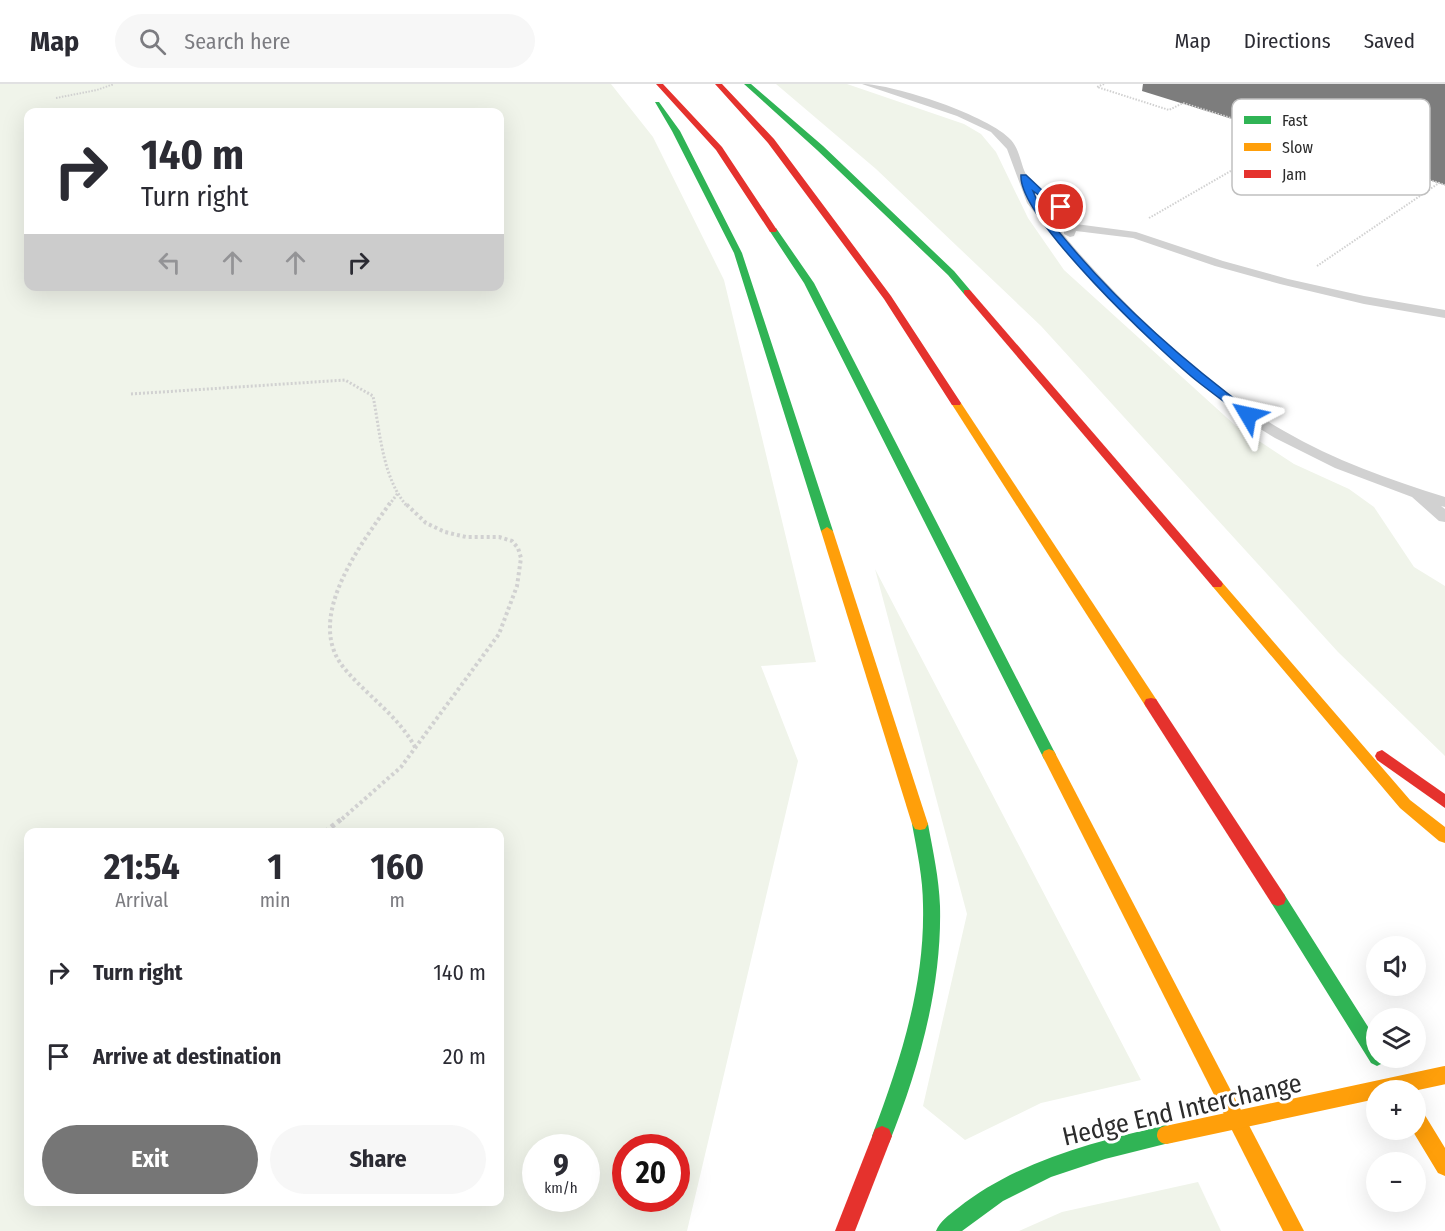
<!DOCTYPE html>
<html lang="en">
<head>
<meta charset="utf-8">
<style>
	:root { --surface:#fff; --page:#f7f7f7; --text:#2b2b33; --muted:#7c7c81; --line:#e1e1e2; --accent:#767676 }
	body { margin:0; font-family:"Fira Sans Condensed",sans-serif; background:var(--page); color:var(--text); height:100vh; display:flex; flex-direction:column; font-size:22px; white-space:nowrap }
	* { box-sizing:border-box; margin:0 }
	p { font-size:20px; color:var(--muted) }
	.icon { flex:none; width:33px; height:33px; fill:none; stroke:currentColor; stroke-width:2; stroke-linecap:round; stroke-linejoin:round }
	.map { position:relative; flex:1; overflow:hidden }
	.drawer { position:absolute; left:24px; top:744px; width:480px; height:378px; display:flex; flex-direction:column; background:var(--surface); border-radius:12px; box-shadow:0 6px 24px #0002 }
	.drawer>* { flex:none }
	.top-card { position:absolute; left:24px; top:24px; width:480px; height:183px; border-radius:12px; box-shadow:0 6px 24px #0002; background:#fff; color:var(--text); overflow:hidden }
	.fabs { position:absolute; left:1366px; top:852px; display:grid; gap:12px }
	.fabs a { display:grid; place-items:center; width:60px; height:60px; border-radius:50%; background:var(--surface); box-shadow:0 6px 24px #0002; font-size:30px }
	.speed { position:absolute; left:522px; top:1050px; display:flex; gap:12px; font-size:30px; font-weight:700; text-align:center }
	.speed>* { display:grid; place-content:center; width:78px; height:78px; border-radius:50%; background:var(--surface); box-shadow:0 6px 24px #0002; line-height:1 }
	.speed small { font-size:15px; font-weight:400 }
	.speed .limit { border:9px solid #d22; background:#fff; color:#111 }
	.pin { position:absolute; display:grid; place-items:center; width:51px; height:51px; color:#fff; margin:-26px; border:3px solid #fff; border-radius:50%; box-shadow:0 2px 6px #0007 }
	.me { position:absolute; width:66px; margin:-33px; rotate:306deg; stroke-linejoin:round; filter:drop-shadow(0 0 4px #0008) }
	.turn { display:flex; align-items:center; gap:21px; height:126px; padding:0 18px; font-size:27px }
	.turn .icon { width:78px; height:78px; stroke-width:2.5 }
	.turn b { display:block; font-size:42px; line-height:51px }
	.lanes { display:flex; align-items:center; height:57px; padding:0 18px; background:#0003; justify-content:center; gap:30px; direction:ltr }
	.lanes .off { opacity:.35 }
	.eta { display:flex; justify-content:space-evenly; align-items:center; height:102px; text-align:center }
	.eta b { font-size:36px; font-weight:700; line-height:42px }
	.primary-button { display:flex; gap:12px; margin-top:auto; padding:12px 18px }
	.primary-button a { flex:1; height:69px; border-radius:36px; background:var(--accent); color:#fff; font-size:24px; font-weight:700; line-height:69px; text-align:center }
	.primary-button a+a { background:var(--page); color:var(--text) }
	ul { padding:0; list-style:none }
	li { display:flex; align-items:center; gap:18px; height:84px; padding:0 18px }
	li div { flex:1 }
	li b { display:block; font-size:22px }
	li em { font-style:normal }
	header { display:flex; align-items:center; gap:36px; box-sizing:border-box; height:84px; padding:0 30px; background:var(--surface); border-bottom:2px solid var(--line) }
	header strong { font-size:28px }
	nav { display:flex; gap:33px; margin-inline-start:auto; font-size:21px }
	.search { width:420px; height:54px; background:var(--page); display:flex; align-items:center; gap:15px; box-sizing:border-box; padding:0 21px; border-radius:33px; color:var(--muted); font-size:22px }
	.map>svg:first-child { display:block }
	.green { fill:#f0f4ea; fill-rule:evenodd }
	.building { fill:#7d7d7d }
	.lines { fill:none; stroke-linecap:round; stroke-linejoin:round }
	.path-far3 { stroke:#d1d1d1; stroke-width:2; stroke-dasharray:1.5 1.5; stroke-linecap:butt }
	.path-far2 { stroke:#d1d1d1; stroke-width:3; stroke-dasharray:2 2; stroke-linecap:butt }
	.path-far1 { stroke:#d1d1d1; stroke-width:4; stroke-dasharray:3 3; stroke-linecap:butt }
	.path { stroke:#d1d1d1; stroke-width:5; stroke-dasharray:4 4; stroke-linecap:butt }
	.lane { fill:#d1d1d1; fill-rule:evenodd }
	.fast { fill:#30b455; fill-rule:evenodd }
	.slow { fill:#ff9f0a; fill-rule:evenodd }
	.jam { fill:#e5322d; fill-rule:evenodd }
	.slow-bridge { stroke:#ff9f0a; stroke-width:18 }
	.route { fill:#1a73e8; stroke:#114b97; stroke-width:1.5 }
	.labels { text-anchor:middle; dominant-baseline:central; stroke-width:6; stroke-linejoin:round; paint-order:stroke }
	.near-street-label { font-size:26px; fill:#2c2c2c; stroke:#fff }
	.key { fill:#fff; stroke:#c0c0c0; stroke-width:1.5 }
	.key-label { font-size:16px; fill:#2c2c2c }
</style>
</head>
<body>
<header>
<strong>Map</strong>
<div class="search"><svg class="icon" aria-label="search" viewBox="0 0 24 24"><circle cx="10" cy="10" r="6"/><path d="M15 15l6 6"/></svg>Search here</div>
<nav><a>Map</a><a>Directions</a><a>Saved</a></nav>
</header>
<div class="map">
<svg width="1445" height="1147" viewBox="0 0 1445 1147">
	<rect width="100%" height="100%" fill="#fff"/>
	<g class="green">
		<path d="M0 0H611L653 53 724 196 816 578 761 582 798 677 687 1147H0ZM28 28H500V202H28ZM28 748H500V1118H28ZM536 1064H586V1114H536ZM626 1064H676V1114H626Z"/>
		<path d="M776 0H847L964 40 981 50 996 68 1028 134 1064 186 1236 342 1294 380 1349 405 1374 423 1414 483 1445 502V672L1338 568 1041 242 876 85Z"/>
		<path d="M875 485 1141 996 1041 1019 965 1056 923 1022 967 830Z"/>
		<path d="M1198 1098 1221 1147H1019L1062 1128Z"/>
	</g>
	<path class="building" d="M1143 0H1445V101L1142 7Z"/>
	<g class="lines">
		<g class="path-far3">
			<path d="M1104 0 1097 3 1169 26 1183 19 1439 99"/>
			<path d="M56 14 97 6 114 0"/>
			<path d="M1149 134 1283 57"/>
			<path d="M1317 182 1439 99 1445 101"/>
		</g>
		<g class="path-far2">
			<path d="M131 310 345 296 373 312C380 347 382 392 406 421"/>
			<path d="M389 421 398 409"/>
		</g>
		<g class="path-far1">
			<path d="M390 419C362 459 303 534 344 584 367 612 399 632 416 665"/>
			<path d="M342 735 401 683 499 550 517 502 521 474 518 464 512 457 499 453H466L445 448 426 439 405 419"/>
		</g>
		<path class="path" d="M325 748 344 733"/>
		<path class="lane" d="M862 0C894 0 990 32 1011 56 1021 67 1021 85 1028 93 1043 111 1067 116 1076 140L1136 148 1223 177 1288 195 1364 212 1445 226V234L1364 220 1280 200 1215 182 1133 154 1076 147 1074 152 1070 153 1064 150V145L1057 143C1115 214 1205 302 1284 347 1334 376 1390 396 1445 413V423L1441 422 1445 425V438L1439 437 1412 413 1335 384 1275 354 1243 334 1199 299 1110 216 1053 152 1027 119 1007 65 991 48 957 32ZM1033 107 1058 128 1064 138 1043 126Z"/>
		<g class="fast">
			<path d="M744 0H751L823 62 954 187 970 206V210H964L948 191 817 66Z"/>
			<path d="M655 18H659L680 47 742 169 833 447 831 450H823L821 447 734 169 672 47Z"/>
			<path d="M770 144H776L814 199 1056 671 1054 675 1049 677 1044 675 804 199 769 146Z"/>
			<path d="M920 734 925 735 928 740C933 767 939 794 940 822 942 902 919 985 889 1059L882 1062 875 1059 872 1052C900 978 925 902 923 821 923 794 917 767 912 740L915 735Z"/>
			<path d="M1278 808 1284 810 1377 957V974H1386L1383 979 1377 982 1371 979 1272 820 1270 815 1272 810Z"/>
			<path d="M1166 1041 1173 1044 1176 1051 1173 1058 1105 1075 1051 1093 1003 1117 962 1147H936C940 1137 949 1131 958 1124 1017 1077 1094 1058 1166 1041Z"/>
		</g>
		<g class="slow">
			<path d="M956 316 961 319 1156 615 1158 619 1156 623H1146L951 319Z"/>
			<path d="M827 443 833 447 928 740 925 745 920 746 915 745 912 740 821 447Z"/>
			<path d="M1217 496 1221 497 1410 716 1445 743V759L1439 757 1400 724 1213 503 1211 500 1213 497Z"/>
			<path d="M1049 665 1054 667 1304 1147H1283L1042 671 1044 667Z"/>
			<path d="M1416 1026 1423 1028 1445 1064V1092L1438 1089 1412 1046H1416Z"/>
		</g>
		<g class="jam">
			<path d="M656 0H663L722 63 777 146 776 148H770L716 66Z"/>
			<path d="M715 0H722L774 55 891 212 961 319 960 321H952L884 215 768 59Z"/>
			<path d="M964 206H970L1221 497 1223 500 1221 503H1213L964 210Z"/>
			<path d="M1151 614 1156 615 1284 810 1286 815 1284 820 1278 822 1272 820 1146 623 1144 619 1146 615Z"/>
			<path d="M1382 666 1445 710V724L1377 676 1375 672 1377 668Z"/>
			<path d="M882 1042 889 1045 892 1052 855 1147H835L875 1045Z"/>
		</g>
		<path class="slow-bridge" d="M1166 1051 1445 991"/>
	</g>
	<path class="route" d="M1021 91H1026L1043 107 1064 122V125H1058L1033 107C1041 128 1055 143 1069 160 1122 223 1186 279 1252 328V333H1244C1229 321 1212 309 1197 297 1160 267 1018 134 1021 91Z"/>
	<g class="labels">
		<g class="near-street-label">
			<text transform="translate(1182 1026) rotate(-13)">Hedge End Interchange</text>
		</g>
	</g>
	<rect x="1232" y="15" width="198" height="96" rx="9" class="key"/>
	<rect x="1244" y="32" width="27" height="8" fill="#30b455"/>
	<rect x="1244" y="59" width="27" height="8" fill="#ff9f0a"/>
	<rect x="1244" y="86" width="27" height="8" fill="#e5322d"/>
	<g class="key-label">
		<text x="1282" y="42">Fast</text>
		<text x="1282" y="69">Slow</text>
		<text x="1282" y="96">Jam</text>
	</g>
</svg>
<div class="fabs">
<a><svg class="icon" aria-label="sound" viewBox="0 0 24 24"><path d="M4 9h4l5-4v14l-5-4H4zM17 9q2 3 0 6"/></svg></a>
<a><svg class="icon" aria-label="layers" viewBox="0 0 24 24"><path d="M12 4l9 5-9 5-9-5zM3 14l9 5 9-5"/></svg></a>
<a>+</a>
<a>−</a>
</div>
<div class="speed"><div>9<small>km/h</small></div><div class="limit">20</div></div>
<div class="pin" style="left:1061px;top:123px;background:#d93025"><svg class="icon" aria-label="arrive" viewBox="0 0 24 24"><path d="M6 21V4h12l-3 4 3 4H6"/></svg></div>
<svg class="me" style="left:1248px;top:331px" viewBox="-20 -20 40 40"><path d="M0-17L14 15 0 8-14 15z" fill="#1a73e8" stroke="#fff" stroke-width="4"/></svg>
<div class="top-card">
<div class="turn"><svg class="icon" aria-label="right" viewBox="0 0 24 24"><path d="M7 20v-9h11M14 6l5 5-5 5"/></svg><div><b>140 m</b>Turn right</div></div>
<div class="lanes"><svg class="icon off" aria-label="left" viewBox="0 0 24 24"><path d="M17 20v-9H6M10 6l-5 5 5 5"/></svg><svg class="icon off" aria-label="ahead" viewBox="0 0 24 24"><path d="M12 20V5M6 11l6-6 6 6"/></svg><svg class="icon off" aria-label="ahead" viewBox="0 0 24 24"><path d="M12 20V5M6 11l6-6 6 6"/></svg><svg class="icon" aria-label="right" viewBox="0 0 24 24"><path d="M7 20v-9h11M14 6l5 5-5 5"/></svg></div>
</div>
<section class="drawer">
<div class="eta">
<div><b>21:54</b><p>Arrival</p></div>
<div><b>1</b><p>min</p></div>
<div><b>160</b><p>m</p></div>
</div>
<ul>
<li><svg class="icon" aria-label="right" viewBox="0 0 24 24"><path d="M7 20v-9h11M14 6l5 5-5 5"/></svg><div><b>Turn right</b></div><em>140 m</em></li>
<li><svg class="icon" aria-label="arrive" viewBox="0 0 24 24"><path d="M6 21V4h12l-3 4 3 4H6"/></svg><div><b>Arrive at destination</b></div><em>20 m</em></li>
</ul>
<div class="primary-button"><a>Exit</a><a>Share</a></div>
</section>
</div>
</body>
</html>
